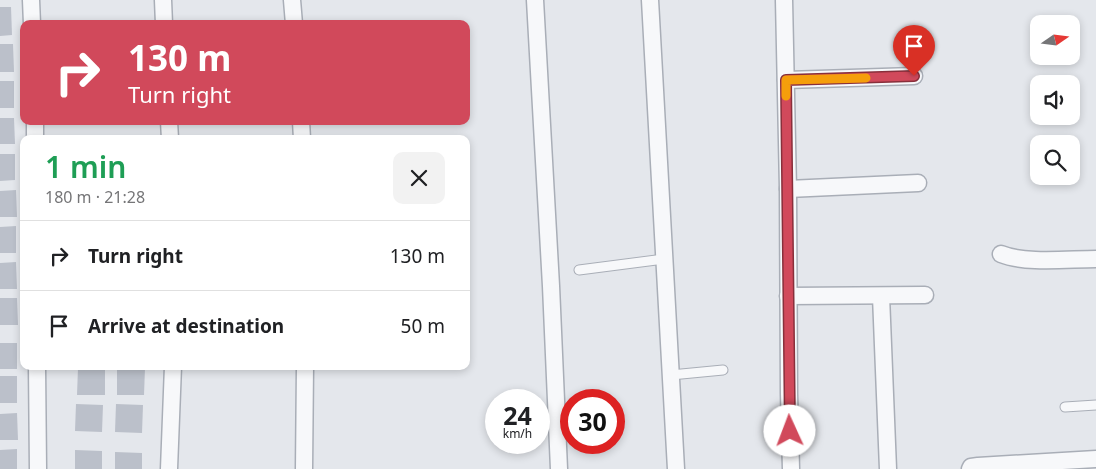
<!DOCTYPE html>
<html lang="en">
<head>
<meta charset="utf-8">
<style>
	:root { --surface:#fff; --page:#f2f2f2; --text:#202124; --muted:#757577; --line:#e0e0e0 }
	body { margin:0; font-family:"Noto Sans",sans-serif; background:var(--page); color:var(--text); height:100vh; display:flex; flex-direction:column; font-size:19px; white-space:nowrap }
	* { box-sizing:border-box; margin:0 }
	p { font-size:16px; color:var(--muted) }
	.icon { flex:none; width:28px; height:28px; fill:none; stroke:currentColor; stroke-width:2; stroke-linecap:round; stroke-linejoin:round }
	.map { position:relative; flex:1; overflow:hidden }
	.sheet { position:absolute; left:20px; top:135px; width:450px; height:235px; display:flex; flex-direction:column; background:var(--surface); border-radius:10px; box-shadow:0 2px 8px #0003 }
	.sheet>* { flex:none }
	.top-card { position:absolute; left:20px; top:20px; width:450px; height:105px; border-radius:10px; box-shadow:0 2px 8px #0003; background:#d1495b; color:#fff; overflow:hidden }
	.needle { width:32px; rotate:76deg }
	.controls { position:absolute; left:1030px; top:15px; display:grid; gap:10px }
	.controls a { display:grid; place-items:center; width:50px; height:50px; border-radius:10px; background:var(--surface); box-shadow:0 2px 8px #0003; font-size:25px }
	.speed { position:absolute; left:485px; top:389px; display:flex; gap:10px; font-size:25px; font-weight:700; text-align:center }
	.speed>* { display:grid; place-content:center; width:65px; height:65px; border-radius:50%; background:var(--surface); box-shadow:0 2px 8px #0003; line-height:1 }
	.speed small { font-size:12px; font-weight:400 }
	.speed .limit { border:8px solid #d22; background:#fff; color:#111 }
	.pin { position:absolute; display:grid; place-items:center; width:42px; height:42px; color:#fff; margin:-51px -21px; border-radius:50% 50% 50% 0; rotate:-45deg; box-shadow:0 0 5px #0007 }
	.pin .icon { rotate:45deg }
	.me { position:absolute; width:55px; margin:-28px; rotate:358deg; stroke-linejoin:round; filter:drop-shadow(0 0 4px #0008) }
	.turn { display:flex; align-items:center; gap:18px; height:105px; padding:0 25px; font-size:22px }
	.turn .icon { width:65px; height:65px; stroke-width:2.5 }
	.turn b { display:block; font-size:35px; line-height:42px }
	.round { display:grid; place-items:center; flex:none; width:52px; height:52px; border-radius:10px; background:var(--page) }
	.head { display:flex; align-items:center; justify-content:space-between; height:85px; padding:0 25px }
	h1 { font-size:30px; font-weight:600; line-height:38px; color:#1e9e55 }
	ul { padding:0; list-style:none }
	li { display:flex; align-items:center; gap:15px; height:70px; padding:0 25px; border-top:1px solid var(--line) }
	li div { flex:1 }
	li b { display:block; font-size:19px }
	li em { font-style:normal }
	.map>svg:first-child { display:block }
	.building { fill:#bbc0ca }
	.lines { fill:none; stroke-linecap:round; stroke-linejoin:round }
	.lane-casing { stroke:#a9aeb7; stroke-width:11 }
	.street-casing { stroke:#a9aeb7; stroke-width:19 }
	.lane { stroke:#f7f8fa; stroke-width:9 }
	.street { stroke:#f7f8fa; stroke-width:16 }
	.route-casing { stroke:#882f3b; stroke-width:12 }
	.route { stroke:#d1495b; stroke-width:9 }
	.slow { stroke:#f59e0b; stroke-width:9 }
</style>
</head>
<body>
<div class="map">
<svg width="1096" height="469" viewBox="0 0 1096 469">
	<rect width="100%" height="100%" fill="#e4e7ec"/>
	<g class="building">
		<path d="M0 7H11L12 35 0 36Z"/>
		<path d="M0 44H13L14 72H0Z"/>
		<rect x="0" y="81" width="14" height="27"/>
		<path d="M0 118H14L15 144H0Z"/>
		<path d="M0 154H15V180L0 181Z"/>
		<path d="M16 190 17 217H0V191Z"/>
		<path d="M16 226V253H0V227Z"/>
		<path d="M16 262 17 289H0V263Z"/>
		<path d="M0 298H17L18 325H0Z"/>
		<rect x="0" y="343" width="17" height="26"/>
		<path d="M117 367 145 368 144 395H117Z"/>
		<path d="M78 368H105V395H77Z"/>
		<rect x="0" y="376" width="17" height="27"/>
		<path d="M76 404 103 405 102 432 75 431Z"/>
		<path d="M116 404 143 405 142 433 115 432Z"/>
		<path d="M17 413 18 440H0V414Z"/>
		<path d="M17 449V469H0V450Z"/>
		<path d="M75 450 102 451V469H75Z"/>
		<path d="M115 452 142 453V469H115Z"/>
	</g>
	<g class="lines">
		<defs>
			<g id="lane">
				<path d="M579 270 664 259"/>
				<path d="M671 375 723 370"/>
				<path d="M1065 407 1096 405"/>
			</g>
			<g id="street">
				<path d="M31 0 32 24"/>
				<path d="M163 0 164 24"/>
				<path d="M292 0 294 24"/>
				<path d="M535 0 551 286 559 469"/>
				<path d="M650 0 676 469"/>
				<path d="M784 0 788 189 789 394 791 469"/>
				<path d="M786 80 914 76"/>
				<path d="M35 121V139"/>
				<path d="M169 121 170 139"/>
				<path d="M301 121 302 139"/>
				<path d="M788 189 918 183"/>
				<path d="M1001 254C1026 264 1068 259 1096 259"/>
				<path d="M788 296 925 295"/>
				<path d="M881 296 888 469"/>
				<path d="M37 366 38 469"/>
				<path d="M169 469 173 366"/>
				<path d="M304 469 305 366"/>
				<path d="M970 469 971 467 978 466 1096 459"/>
			</g>
		</defs>
		<use href="#lane" class="lane-casing"/>
		<use href="#street" class="street-casing"/>
		<use href="#lane" class="lane"/>
		<use href="#street" class="street"/>
	</g>
	<g class="lines">
		<defs>
			<path id="route" d="M790 431 786 80 914 76"/>
		</defs>
		<use href="#route" class="route-casing"/>
		<use href="#route" class="route"/>
		<path class="slow" d="M786 96V80L866 78"/>
	</g>
</svg>
<div class="controls">
<a><svg class="needle" viewBox="-14 -14 28 28"><path d="M0-13l5 13h-10z" fill="#e53935"/><path d="M0 13l5-13h-10z" fill="#757577"/></svg></a>
<a><svg class="icon" aria-label="sound" viewBox="0 0 24 24"><path d="M4 9h4l5-4v14l-5-4H4zM17 9q2 3 0 6"/></svg></a>
<a><svg class="icon" aria-label="search" viewBox="0 0 24 24"><circle cx="10" cy="10" r="6"/><path d="M15 15l6 6"/></svg></a>
</div>
<div class="speed"><div>24<small>km/h</small></div><div class="limit">30</div></div>
<div class="pin" style="left:914px;top:76px;background:#d93025"><svg class="icon" aria-label="arrive" viewBox="0 0 24 24"><path d="M6 21V4h12l-3 4 3 4H6"/></svg></div>
<svg class="me" style="left:790px;top:431px" viewBox="-20 -20 40 40"><circle r="19" fill="#fff"/><path d="M0-13L10 11 0 6-10 11z" fill="#d1495b"/></svg>
<div class="top-card">
<div class="turn"><svg class="icon" aria-label="right" viewBox="0 0 24 24"><path d="M7 20v-9h11M14 6l5 5-5 5"/></svg><div><b>130 m</b>Turn right</div></div>
</div>
<section class="sheet">
<div class="head"><div><h1>1 min</h1><p>180 m · 21:28</p></div><a class="round"><svg class="icon" aria-label="close" viewBox="0 0 24 24"><path d="M6 6l12 12M18 6L6 18"/></svg></a></div>
<ul>
<li><svg class="icon" aria-label="right" viewBox="0 0 24 24"><path d="M7 20v-9h11M14 6l5 5-5 5"/></svg><div><b>Turn right</b></div><em>130 m</em></li>
<li><svg class="icon" aria-label="arrive" viewBox="0 0 24 24"><path d="M6 21V4h12l-3 4 3 4H6"/></svg><div><b>Arrive at destination</b></div><em>50 m</em></li>
</ul>
</section>
</div>
</body>
</html>
